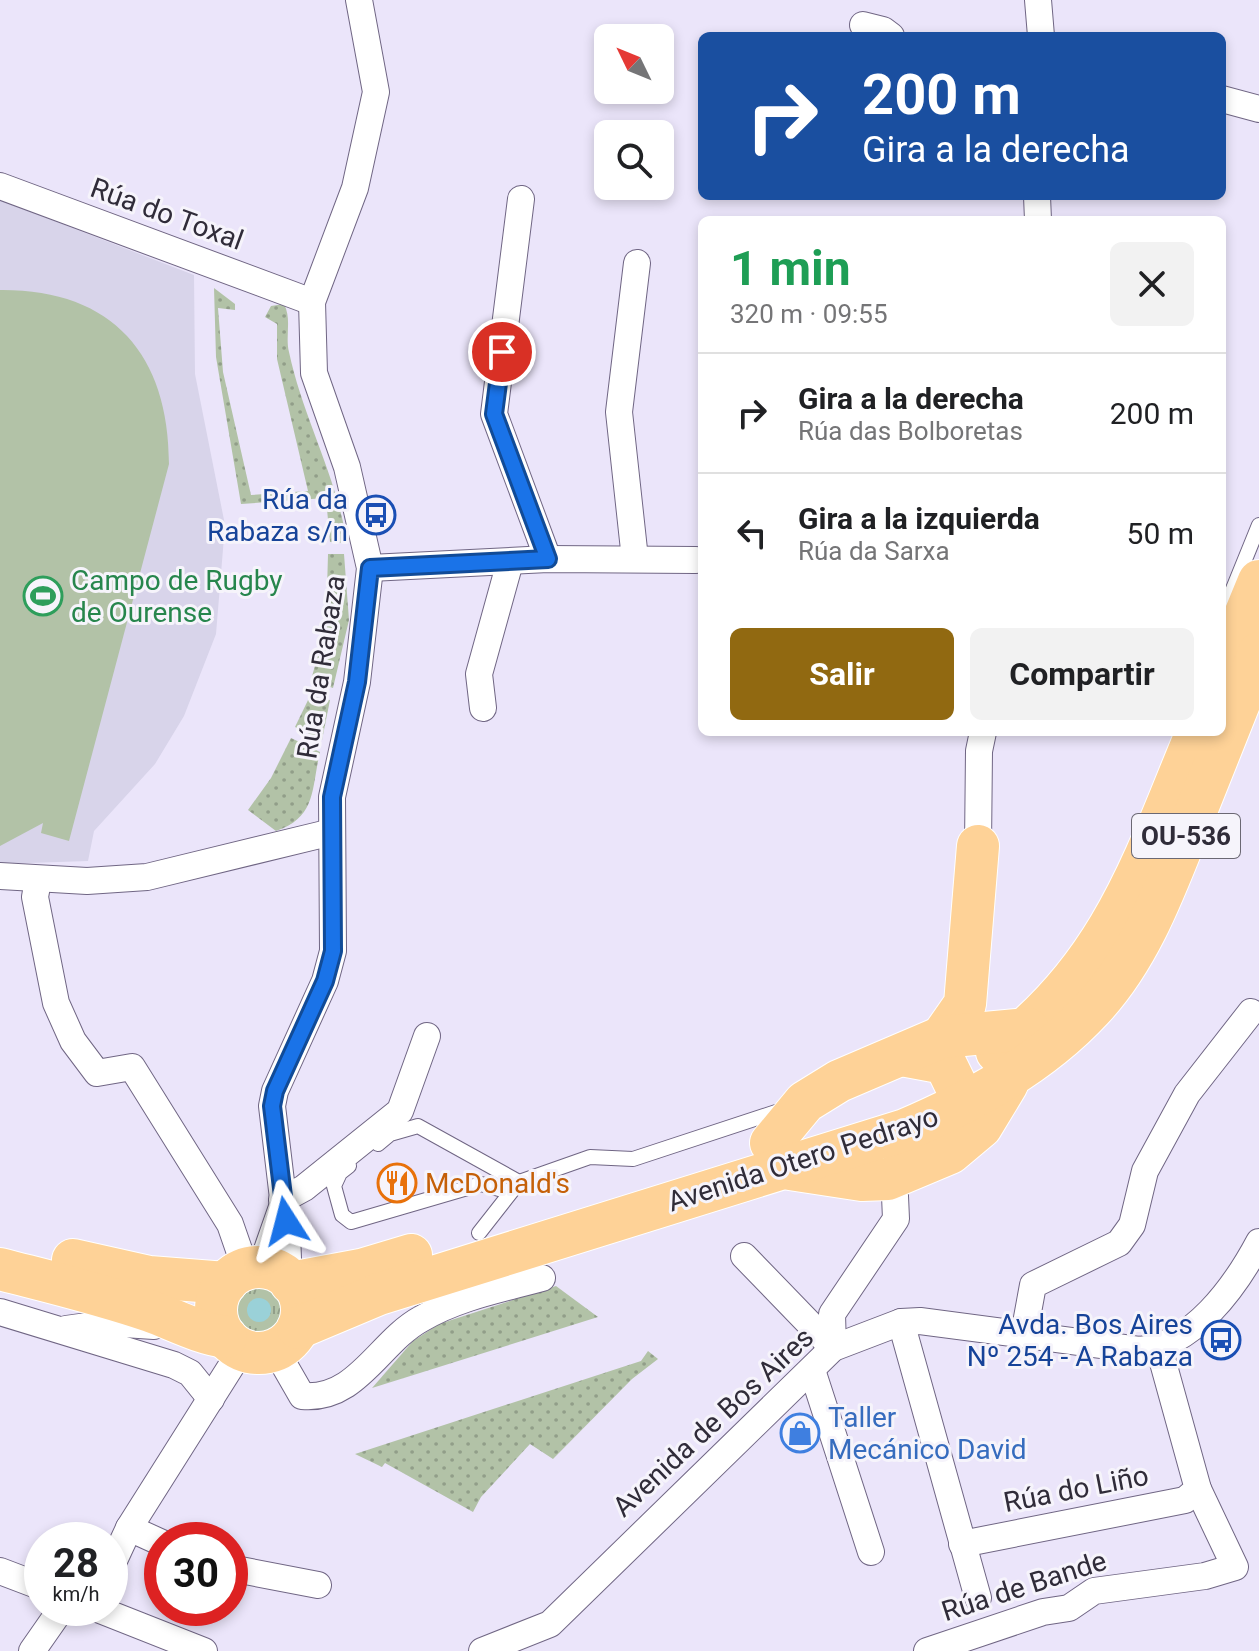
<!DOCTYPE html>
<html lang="es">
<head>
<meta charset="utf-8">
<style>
	:root { --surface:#fff; --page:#f2f2f2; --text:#202124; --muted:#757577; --line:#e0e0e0; --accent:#916911 }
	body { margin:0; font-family:Roboto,sans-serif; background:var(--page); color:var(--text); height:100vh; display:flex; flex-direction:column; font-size:30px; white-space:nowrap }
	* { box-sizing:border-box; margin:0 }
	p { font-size:26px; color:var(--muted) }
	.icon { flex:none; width:44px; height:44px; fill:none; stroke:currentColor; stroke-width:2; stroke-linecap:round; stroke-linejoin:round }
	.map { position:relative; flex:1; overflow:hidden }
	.drawer { position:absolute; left:698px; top:216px; width:528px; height:520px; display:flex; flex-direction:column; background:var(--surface); border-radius:12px; box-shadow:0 4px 12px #0003 }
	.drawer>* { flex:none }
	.banner { position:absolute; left:698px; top:32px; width:528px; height:168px; border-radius:12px; box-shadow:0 4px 12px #0003; background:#1a4fa0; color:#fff; overflow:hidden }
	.needle { width:52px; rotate:313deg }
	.tools { position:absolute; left:594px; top:24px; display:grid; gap:16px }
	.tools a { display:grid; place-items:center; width:80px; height:80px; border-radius:12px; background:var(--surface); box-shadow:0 4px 12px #0003; font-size:40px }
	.speed { position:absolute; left:24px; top:1522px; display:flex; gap:16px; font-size:40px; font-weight:700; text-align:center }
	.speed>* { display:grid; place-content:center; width:104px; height:104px; border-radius:50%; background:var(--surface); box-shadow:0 4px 12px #0003; line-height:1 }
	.speed small { font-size:20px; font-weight:400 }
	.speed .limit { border:12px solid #d22; background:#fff; color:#111 }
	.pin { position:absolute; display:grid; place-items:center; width:68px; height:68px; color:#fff; margin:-34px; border:4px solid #fff; border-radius:50%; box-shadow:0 2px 8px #0007 }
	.me { position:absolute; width:88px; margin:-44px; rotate:351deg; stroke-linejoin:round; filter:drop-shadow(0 0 6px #0008) }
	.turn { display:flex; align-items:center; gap:28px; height:168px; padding:0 32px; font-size:36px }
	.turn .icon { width:104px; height:104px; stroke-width:2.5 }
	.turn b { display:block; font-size:56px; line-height:68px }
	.round { display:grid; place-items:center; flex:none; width:84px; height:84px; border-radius:12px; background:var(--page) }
	.headline { display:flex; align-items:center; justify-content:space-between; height:136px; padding:0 32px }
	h1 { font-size:48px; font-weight:700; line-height:60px; color:#1e9e55 }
	.action { display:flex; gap:16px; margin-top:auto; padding:16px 32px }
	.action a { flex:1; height:92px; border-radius:12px; background:var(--accent); color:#fff; font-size:32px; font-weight:700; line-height:92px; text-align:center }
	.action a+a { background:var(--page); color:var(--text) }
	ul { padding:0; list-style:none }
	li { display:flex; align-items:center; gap:24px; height:120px; padding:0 32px; border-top:2px solid var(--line) }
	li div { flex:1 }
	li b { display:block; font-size:30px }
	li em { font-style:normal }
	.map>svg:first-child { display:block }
	.education { fill:#d8d4ea }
	.grass { fill:url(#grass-tufts) }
	.park { fill:url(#park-dots) }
	.pitch { fill:#b2c2a7 }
	.water { fill:#9ad1d8 }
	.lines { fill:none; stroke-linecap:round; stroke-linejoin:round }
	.service-casing { stroke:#706684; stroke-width:16 }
	.minor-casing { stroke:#706684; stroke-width:28 }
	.primary-casing { stroke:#fff; stroke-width:44 }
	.service { stroke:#fff; stroke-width:14 }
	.minor { stroke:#fff; stroke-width:26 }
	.primary { stroke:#fed297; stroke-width:42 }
	.route-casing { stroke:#114b97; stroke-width:20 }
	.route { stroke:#1a73e8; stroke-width:14 }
	.labels { text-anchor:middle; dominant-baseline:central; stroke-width:6; stroke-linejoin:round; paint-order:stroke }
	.shield { fill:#f6f4fb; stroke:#6b6873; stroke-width:2 }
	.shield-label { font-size:26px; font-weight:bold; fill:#302c39 }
	.street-label { font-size:28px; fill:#302c39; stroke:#f6f4fb }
	.transit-label { font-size:28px; fill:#164399; stroke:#f6f4fb; text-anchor:end }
	.leisure-label { font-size:28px; fill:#27864d; stroke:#f6f4fb; text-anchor:start }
	.food-label { font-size:28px; fill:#c56008; stroke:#f6f4fb; text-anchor:start }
	.shop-label { font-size:28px; fill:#366cbe; stroke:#f6f4fb; text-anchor:start }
</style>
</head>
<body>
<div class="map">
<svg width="1259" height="1651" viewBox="0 0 1259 1651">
	<defs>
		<pattern id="grass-tufts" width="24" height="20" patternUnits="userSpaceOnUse" patternTransform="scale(2)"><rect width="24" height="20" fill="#b2c2a7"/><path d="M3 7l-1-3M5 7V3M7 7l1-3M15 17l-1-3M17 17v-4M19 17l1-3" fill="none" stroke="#919e89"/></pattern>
		<pattern id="park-dots" width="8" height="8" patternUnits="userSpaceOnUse" patternTransform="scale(2)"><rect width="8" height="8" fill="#b2c2a7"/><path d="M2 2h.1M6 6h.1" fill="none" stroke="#919e89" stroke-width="1.8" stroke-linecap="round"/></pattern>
	</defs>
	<rect width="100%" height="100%" fill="#ebe5fa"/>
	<path class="education" d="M0 200 194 275 195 374 225 525 216 634 184 716 155 764 94 831 88 861 0 864Z"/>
	<circle class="grass" cx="260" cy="1310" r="26"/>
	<g class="park">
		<path d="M214 288 235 304V310L218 308 223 372 251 495 308 491 277 359V324L265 317 271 306 284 304C292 319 285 336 289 352 303 418 337 477 347 543L330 542 326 498 241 504 216 357Z"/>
		<path d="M328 554H344L349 620 333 688 311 680 326 626Z"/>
		<path d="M310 696 330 700 322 740 295 727Z"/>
		<path d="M291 738 320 752C311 789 317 817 276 831L248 810 271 778Z"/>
		<path d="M556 1286 598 1317 372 1388 413 1341 439 1324Z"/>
		<path d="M648 1351 658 1359 632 1379 553 1459 530 1444 481 1497 473 1512 385 1463 382 1467 355 1454 641 1361Z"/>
	</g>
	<path class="pitch" d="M0 290C112 289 169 354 169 464L69 841 41 833 43 823 0 846Z"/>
	<circle class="water" cx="259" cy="1310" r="12"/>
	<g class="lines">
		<defs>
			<g id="service">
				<path d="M1222 616 1259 525"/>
				<path d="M378 1144 390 1134 418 1126 519 1182"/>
				<path d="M349 1166 340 1173 334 1186 342 1215 351 1222 481 1184 510 1192"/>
				<path d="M479 1233 519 1182 590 1157 633 1159 782 1110"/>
			</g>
			<g id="minor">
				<path d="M1038 0 1041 36"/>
				<path d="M863 25 883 30 891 36"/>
				<path d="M1222 99 1259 109"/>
				<path d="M0 186 312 302"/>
				<path d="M1037 196 1038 220"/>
				<path d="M521 199 494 414 548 559"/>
				<path d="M635 559 619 412 637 263"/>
				<path d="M370 568 548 559 696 560"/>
				<path d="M483 708 479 674 510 562"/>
				<path d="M978 846 979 751 983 732"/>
				<path d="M0 876 87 881 147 877 332 832"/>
				<path d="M38 880 35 897 56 1003 73 1041 97 1073 132 1067 230 1224 246 1270"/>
				<path d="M282 1200 304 1188 400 1111 427 1036"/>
				<path d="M744 1256 833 1348"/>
				<path d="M261 1267 282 1207"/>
				<path d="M284 1276 288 1259 287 1232 272 1106 275 1091 325 981 333 951 332 797 357 682 370 568 347 467 314 373 312 302 355 188 376 92 359 0"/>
				<path d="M0 1312 174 1365 190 1373 211 1399"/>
				<path d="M901 1322 978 1598"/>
				<path d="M66 1329 109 1323 154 1326"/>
				<path d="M1024 1334 1033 1285 1119 1243 1132 1225 1145 1171 1187 1094 1251 1012"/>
				<path d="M833 1348 832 1314 896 1219 895 1196 888 1179"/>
				<path d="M275 1349 302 1396C357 1401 379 1342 421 1319 458 1297 502 1289 542 1278"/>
				<path d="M812 1370 871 1552"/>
				<path d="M129 1528 162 1543"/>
				<path d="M962 1544 1185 1500 1198 1489 1159 1348"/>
				<path d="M230 1568 318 1585"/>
				<path d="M110 1569 129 1528 242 1349"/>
				<path d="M0 1571 42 1587"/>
				<path d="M95 1608 204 1651"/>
				<path d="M32 1651 62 1608"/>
				<path d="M482 1651 550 1624 833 1348 901 1322 920 1321 1139 1350C1193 1346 1235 1287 1259 1242"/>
				<path d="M927 1651 1043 1612 1069 1608 1094 1591 1205 1576 1235 1567 1198 1489"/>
			</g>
			<g id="primary">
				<path d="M1222 671 1259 581"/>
				<path d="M942 1037 965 1004 978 846"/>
				<path d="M997 1052C1112 966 1144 859 1197 732"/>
				<path d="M902 1055 945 1063 965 1104 957 1129"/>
				<path d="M771 1143 805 1102 839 1081 942 1037 1028 1029"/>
				<path d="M790 1169 862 1180 888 1179 950 1153 981 1127 1007 1084"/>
				<path d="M73 1260 149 1277 226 1283"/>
				<circle cx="259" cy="1310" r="43"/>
				<path d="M0 1269C50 1282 101 1294 150 1311 175 1320 198 1333 226 1337"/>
				<path d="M291 1283 361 1270 411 1255"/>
				<path d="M298 1328 379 1294 905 1130C973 1101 1041 1064 1092 1009 1142 956 1167 883 1194 816 1216 762 1237 707 1259 653"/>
			</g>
		</defs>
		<use href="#service" class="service-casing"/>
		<use href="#minor" class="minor-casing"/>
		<use href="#primary" class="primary-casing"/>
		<use href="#service" class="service"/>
		<use href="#minor" class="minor"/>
		<use href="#primary" class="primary"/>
	</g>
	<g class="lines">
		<defs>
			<path id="route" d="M286 1221 272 1106 275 1091 325 981 333 951 332 797 357 682 370 568 548 559 494 414 502 352"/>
		</defs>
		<use href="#route" class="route-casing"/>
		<use href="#route" class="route"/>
	</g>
	<defs>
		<symbol id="bus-ring" viewBox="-11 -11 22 22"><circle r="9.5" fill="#f6f4fb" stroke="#1a4fb4" stroke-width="1.5"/><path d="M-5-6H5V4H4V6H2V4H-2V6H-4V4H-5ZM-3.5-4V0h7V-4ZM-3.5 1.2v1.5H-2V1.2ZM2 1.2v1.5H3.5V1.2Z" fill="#1a4fb4"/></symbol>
		<symbol id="stadium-ring" viewBox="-11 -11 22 22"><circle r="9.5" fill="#f6f4fb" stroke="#2e9e5b" stroke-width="1.5"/><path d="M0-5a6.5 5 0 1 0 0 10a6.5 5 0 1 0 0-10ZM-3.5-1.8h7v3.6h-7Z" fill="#2e9e5b"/></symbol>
		<symbol id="restaurant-ring" viewBox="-11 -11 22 22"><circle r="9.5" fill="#f6f4fb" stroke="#e8710a" stroke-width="1.5"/><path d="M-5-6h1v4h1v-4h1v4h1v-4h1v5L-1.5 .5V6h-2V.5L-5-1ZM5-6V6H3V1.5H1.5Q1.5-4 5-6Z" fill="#e8710a"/></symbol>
		<symbol id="shop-ring" viewBox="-11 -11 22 22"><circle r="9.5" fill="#f6f4fb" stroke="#3f7fe0" stroke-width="1.5"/><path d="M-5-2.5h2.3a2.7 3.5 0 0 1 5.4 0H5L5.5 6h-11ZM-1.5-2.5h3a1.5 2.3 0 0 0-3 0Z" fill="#3f7fe0"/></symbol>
	</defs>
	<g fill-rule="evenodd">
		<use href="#bus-ring" x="354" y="493" width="44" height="44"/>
		<use href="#stadium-ring" x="21" y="574" width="44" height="44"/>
		<use href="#restaurant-ring" x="375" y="1161" width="44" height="44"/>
		<use href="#bus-ring" x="1199" y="1318" width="44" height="44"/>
		<use href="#shop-ring" x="778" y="1411" width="44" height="44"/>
	</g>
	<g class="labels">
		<rect class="shield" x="1132" y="814" width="108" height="44" rx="6"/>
		<g class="shield-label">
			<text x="1186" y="836">OU-536</text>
		</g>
		<g class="street-label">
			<text transform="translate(167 214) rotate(20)">Rúa do Toxal</text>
			<text transform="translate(321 667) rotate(-81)">Rúa da Rabaza</text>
			<text transform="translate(803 1159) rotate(-18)">Avenida Otero Pedrayo</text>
			<text transform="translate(713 1422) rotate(-43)">Avenida de Bos Aires</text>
			<text transform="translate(1076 1489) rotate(-11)">Rúa do Liño</text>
			<text transform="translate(1024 1586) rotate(-18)">Rúa de Bande</text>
		</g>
		<g class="transit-label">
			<text x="348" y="499">Rúa da<tspan x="348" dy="32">Rabaza s/n</tspan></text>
			<text x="1193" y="1324">Avda. Bos Aires<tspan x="1193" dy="32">Nº 254 - A Rabaza</tspan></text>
		</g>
		<g class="leisure-label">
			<text x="71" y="580">Campo de Rugby<tspan x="71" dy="32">de Ourense</tspan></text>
		</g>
		<g class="food-label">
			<text x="425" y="1183">McDonald's</text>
		</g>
		<g class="shop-label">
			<text x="828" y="1417">Taller<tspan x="828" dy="32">Mecánico David</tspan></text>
		</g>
	</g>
</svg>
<div class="tools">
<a><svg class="needle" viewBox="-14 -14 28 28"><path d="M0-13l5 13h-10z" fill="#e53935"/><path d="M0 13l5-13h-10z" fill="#757577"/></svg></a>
<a><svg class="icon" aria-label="search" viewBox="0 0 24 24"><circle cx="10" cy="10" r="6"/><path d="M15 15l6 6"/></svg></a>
</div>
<div class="speed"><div>28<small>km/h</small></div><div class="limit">30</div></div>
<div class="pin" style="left:502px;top:352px;background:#d93025"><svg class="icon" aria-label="arrive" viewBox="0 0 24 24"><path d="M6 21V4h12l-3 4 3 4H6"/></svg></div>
<svg class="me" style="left:286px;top:1221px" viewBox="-20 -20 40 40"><path d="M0-17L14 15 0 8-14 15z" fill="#1a73e8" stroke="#fff" stroke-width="4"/></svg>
<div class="banner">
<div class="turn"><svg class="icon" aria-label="right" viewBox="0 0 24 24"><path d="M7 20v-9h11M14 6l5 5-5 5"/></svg><div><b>200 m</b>Gira a la derecha</div></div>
</div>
<section class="drawer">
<div class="headline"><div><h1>1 min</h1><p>320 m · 09:55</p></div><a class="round"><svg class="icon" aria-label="close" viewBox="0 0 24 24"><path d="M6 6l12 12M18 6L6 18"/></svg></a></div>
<ul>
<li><svg class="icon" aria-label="right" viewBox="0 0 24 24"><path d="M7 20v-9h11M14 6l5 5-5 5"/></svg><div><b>Gira a la derecha</b><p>Rúa das Bolboretas</p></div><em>200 m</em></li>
<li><svg class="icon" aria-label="left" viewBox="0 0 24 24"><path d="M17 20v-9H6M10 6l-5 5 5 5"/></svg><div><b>Gira a la izquierda</b><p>Rúa da Sarxa</p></div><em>50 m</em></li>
</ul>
<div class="action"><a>Salir</a><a>Compartir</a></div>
</section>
</div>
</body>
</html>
